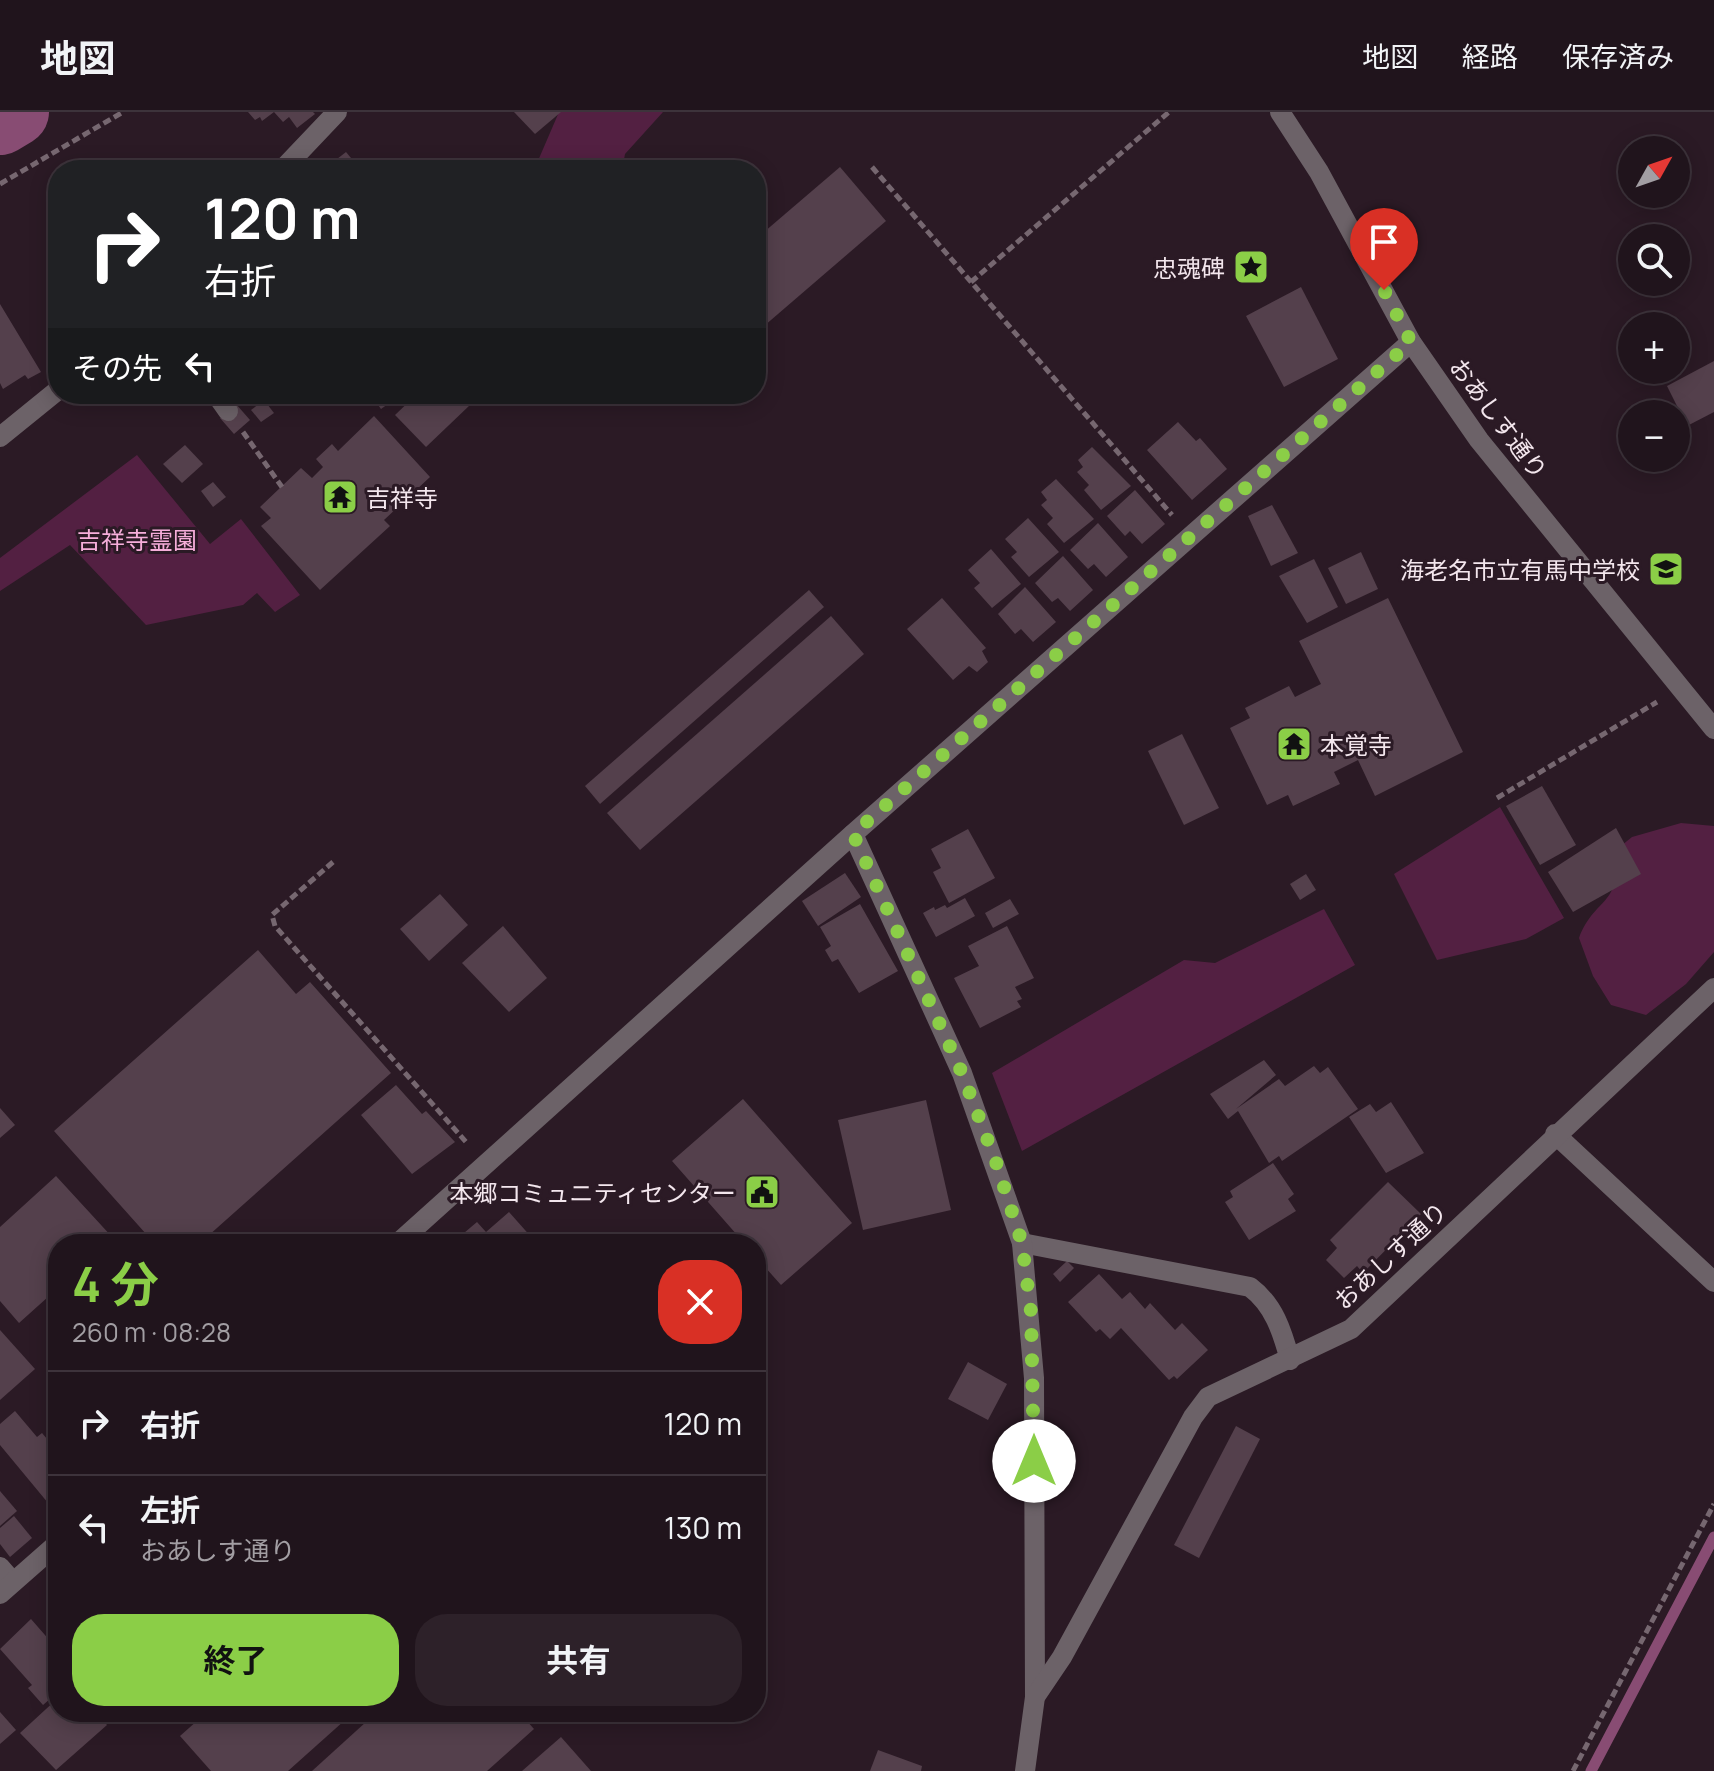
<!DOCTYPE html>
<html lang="ja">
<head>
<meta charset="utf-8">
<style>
	:root { --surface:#20141c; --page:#2d2129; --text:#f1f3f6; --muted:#a29ea3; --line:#3d333b; --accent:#8bce47 }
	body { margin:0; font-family:Manrope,"Noto Sans JP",sans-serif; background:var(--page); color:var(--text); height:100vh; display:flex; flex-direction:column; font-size:30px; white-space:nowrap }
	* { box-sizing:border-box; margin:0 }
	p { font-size:26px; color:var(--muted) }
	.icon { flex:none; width:44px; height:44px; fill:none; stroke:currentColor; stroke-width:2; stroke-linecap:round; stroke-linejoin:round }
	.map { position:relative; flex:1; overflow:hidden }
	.drawer { position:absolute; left:48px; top:1122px; width:718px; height:488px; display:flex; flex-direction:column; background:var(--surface); border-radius:32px; box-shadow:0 4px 20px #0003,0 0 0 2px var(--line) }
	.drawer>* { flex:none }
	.top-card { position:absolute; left:48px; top:48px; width:718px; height:244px; border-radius:32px; box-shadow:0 4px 20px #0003,0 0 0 2px var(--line); background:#202124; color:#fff; overflow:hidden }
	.needle { width:52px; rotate:50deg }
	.fabs { position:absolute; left:1618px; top:24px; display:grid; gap:16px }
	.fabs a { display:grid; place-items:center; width:72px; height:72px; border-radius:50%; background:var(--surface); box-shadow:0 4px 20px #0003,0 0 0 2px var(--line); font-size:40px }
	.pin { position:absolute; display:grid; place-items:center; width:68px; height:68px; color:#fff; margin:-82px -34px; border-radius:50% 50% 50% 0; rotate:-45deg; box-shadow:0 0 8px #0007 }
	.pin .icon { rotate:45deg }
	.me { position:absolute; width:88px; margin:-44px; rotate:0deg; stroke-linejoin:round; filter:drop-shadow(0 0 6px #0008) }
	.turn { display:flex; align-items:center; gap:28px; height:168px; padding:0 24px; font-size:36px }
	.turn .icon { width:104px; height:104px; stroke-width:2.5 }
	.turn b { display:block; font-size:56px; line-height:68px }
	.then { display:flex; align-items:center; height:76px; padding:0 24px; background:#0003; gap:16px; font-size:30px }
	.round { display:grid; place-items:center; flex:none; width:84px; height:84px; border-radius:32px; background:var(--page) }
	.head { display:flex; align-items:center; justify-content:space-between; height:136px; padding:0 24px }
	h1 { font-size:48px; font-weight:700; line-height:60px; color:var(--accent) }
	.cta { display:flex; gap:16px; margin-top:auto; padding:16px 24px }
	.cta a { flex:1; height:92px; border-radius:32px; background:var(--accent); color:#111; font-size:32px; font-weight:700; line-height:92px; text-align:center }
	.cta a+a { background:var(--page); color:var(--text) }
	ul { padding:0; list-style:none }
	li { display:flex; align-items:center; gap:24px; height:104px; padding:0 24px; border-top:2px solid var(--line) }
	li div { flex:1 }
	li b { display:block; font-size:30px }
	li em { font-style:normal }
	header { display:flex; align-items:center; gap:48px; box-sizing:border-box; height:112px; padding:0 40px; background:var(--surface); border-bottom:2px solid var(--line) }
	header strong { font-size:38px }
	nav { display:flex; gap:44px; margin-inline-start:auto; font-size:28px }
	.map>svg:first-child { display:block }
	.green { fill:#532042 }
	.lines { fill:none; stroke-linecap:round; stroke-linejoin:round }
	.stream { stroke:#884c73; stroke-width:11 }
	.river { stroke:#884c73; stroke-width:68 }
	.building { fill:#54404c }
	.path { stroke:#766770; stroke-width:5; stroke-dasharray:8 4; stroke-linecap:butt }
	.service { stroke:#6c6268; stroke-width:20 }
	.minor { stroke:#6c6268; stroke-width:20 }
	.route { stroke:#8bce47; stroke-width:14; stroke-dasharray:0 25.2 }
	.labels { text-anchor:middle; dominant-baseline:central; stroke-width:6; stroke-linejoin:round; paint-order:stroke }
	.poi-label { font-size:24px; fill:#f3e6ed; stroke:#2b1a25; text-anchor:end }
	.street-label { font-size:24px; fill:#f3e6ed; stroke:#2b1a25 }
	.park-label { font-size:24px; fill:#f6aeda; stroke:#2b1a25 }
</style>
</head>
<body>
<header>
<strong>地図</strong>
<nav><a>地図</a><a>経路</a><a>保存済み</a></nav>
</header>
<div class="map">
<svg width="1714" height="1659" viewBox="0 0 1714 1659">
	<rect width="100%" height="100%" fill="#2b1a25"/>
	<g class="green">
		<path d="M559 0H663L625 42 622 58H534Z"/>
		<path d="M137 343 210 432 241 407 300 483 275 500 257 481 243 493 146 513 70 433 0 479V446Z"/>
		<path d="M1500 695 1564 806 1526 827 1437 848 1394 762Z"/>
		<path d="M1681 711 1714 714V840L1686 872 1646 903 1611 893 1593 864 1579 826C1595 784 1622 795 1616 738L1632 725Z"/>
		<path d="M1324 797 1355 853 1022 1039 992 961 1184 848 1215 851Z"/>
	</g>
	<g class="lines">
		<path class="stream" d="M1591 1659 1714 1425"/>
		<path class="river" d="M0 9 15 0"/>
	</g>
	<g class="building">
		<path d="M248 0H313L315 2 297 16 289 5 283 10 274 0 262 9 260 5 255 8Z"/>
		<path d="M514 0H561L535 22Z"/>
		<path d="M346 40 361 58H323Z"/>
		<path d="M840 55 886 109 756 221V127Z"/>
		<path d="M1301 175 1338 247 1284 275 1246 204Z"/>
		<path d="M0 192 41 260 28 267 25 263 3 277 0 271Z"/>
		<path d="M1714 249V300L1687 314 1667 274Z"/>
		<path d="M370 282H402L381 297Z"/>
		<path d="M417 282H459L470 293 426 335 395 303Z"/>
		<path d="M264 288 274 301 261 310 251 298Z"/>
		<path d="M236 292 250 308 234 322 220 306Z"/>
		<path d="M374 304 430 365 384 408 390 414 320 478 261 414 271 406 260 395 301 356 312 366 323 355 316 347 332 332 338 339Z"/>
		<path d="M1178 310 1196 329 1200 326 1227 357 1192 388 1147 338Z"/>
		<path d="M185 333 203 352 182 371 163 352Z"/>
		<path d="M1092 335 1131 374 1101 398 1084 378 1089 373 1077 360 1083 355 1078 348Z"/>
		<path d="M1056 367 1094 407 1064 431 1047 412 1053 406 1041 393 1047 388 1041 380Z"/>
		<path d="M213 370 226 385 213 395 201 379Z"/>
		<path d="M1135 378 1165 412 1142 432 1130 419 1125 424 1107 404Z"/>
		<path d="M1272 393 1298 441 1271 454 1248 404Z"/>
		<path d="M1028 406 1059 440 1029 465 1011 445 1017 440 1005 427Z"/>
		<path d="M1098 411 1128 445 1106 465 1094 452 1088 457 1070 438Z"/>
		<path d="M991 437 1021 472 992 496 974 476 980 471 968 458Z"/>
		<path d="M1361 440 1378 477 1346 492 1328 456Z"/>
		<path d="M1063 444 1093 478 1070 499 1058 486 1052 490 1035 471Z"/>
		<path d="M1314 447 1338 495 1307 511 1279 464Z"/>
		<path d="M1025 475 1056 510 1033 530 1021 517 1015 522 998 502Z"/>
		<path d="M809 478 824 495 600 692 585 674Z"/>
		<path d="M942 486 986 536 982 539 988 550 977 560 969 554 953 568 907 517Z"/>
		<path d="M1388 486 1463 640 1375 684 1358 648 1334 660 1340 672 1293 694 1288 683 1267 693 1230 616 1250 606 1245 596 1289 574 1295 585 1321 572 1299 529Z"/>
		<path d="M831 504 864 542 640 738 607 701Z"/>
		<path d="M1182 622 1219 696 1184 713 1148 639Z"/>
		<path d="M1542 674 1576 733 1540 753 1506 694Z"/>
		<path d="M1616 716 1641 762 1573 800 1548 760Z"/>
		<path d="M968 717 995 766 949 791 933 760 941 756 931 737Z"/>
		<path d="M845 761 861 785 818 814 802 789Z"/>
		<path d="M1306 762 1316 778 1300 788 1290 772Z"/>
		<path d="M440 782 468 813 429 849 400 817Z"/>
		<path d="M965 786 975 804 936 825 923 801 934 795 935 798 945 793 947 796Z"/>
		<path d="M1010 787 1019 802 993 816 985 801Z"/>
		<path d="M860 792 898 859 859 881 838 847 832 850 825 838 831 834 820 815Z"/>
		<path d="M503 814 547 866 509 900 462 851Z"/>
		<path d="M1007 814 1034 866 1015 875 1022 887 1017 889 1021 895 980 916 954 866 979 854 968 834Z"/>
		<path d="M258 838 296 882 310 870 391 961 199 1132H155L54 1019Z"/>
		<path d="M1264 948 1276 963 1236 997 1279 967 1285 974 1314 954 1320 961 1328 955 1358 997 1282 1049 1279 1044 1269 1051 1238 999 1228 1007 1210 982Z"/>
		<path d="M396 973 422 1002 426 999 455 1030 412 1062 361 1003Z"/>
		<path d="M743 987 852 1111 781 1173 756 1145V1132H745L672 1049Z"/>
		<path d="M926 988 951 1098 863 1118 838 1008Z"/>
		<path d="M1391 990 1424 1041 1386 1061 1349 1005 1370 992 1376 1000Z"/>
		<path d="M0 996 15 1013 0 1026Z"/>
		<path d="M1273 1051 1294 1082 1288 1087 1296 1099 1249 1128 1225 1090 1233 1085 1230 1079Z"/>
		<path d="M56 1064 113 1126 107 1132H58V1176L19 1211 0 1189V1115Z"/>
		<path d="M1388 1070 1421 1102 1363 1161 1357 1154 1344 1166 1326 1148 1337 1136 1330 1128Z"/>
		<path d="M509 1100 533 1127 528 1132H451L477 1110 486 1120Z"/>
		<path d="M1067 1149 1074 1156 1060 1170 1053 1162Z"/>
		<path d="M1099 1162 1122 1187 1130 1180 1145 1197 1150 1191 1175 1218 1182 1211 1208 1238 1177 1267 1174 1264 1169 1268 1121 1216 1110 1227 1100 1217 1096 1220 1068 1190Z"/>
		<path d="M0 1218 35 1257 0 1288Z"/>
		<path d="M968 1250 1007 1272 988 1308 948 1287Z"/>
		<path d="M15 1299 37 1325 42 1321 58 1340V1403L0 1333V1312Z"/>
		<path d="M1236 1314 1260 1327 1199 1446 1174 1433Z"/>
		<path d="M0 1379 17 1399 0 1414Z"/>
		<path d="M14 1404 32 1426 10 1445 0 1432V1416Z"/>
		<path d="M31 1507 58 1538V1580L43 1593 28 1576 32 1573 0 1537Z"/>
		<path d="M58 1586V1600H96L107 1613 56 1658 20 1621Z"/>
		<path d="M0 1600 16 1618 0 1632Z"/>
		<path d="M207 1600H354L288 1659H211L180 1624Z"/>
		<path d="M377 1600H519L534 1617 487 1659H312Z"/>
		<path d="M561 1625 591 1659H522Z"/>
		<path d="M878 1638 922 1654 921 1659H870Z"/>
	</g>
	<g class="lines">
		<g class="path">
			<path d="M872 55 1172 403"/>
			<path d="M0 72 123 0"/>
			<path d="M971 170 1169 0"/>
			<path d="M243 320 282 375"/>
			<path d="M1497 686 1657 590"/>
			<path d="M333 750 272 803 275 814 467 1031"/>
			<path d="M1573 1659 1714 1392"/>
		</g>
		<g class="service">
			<path d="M216 282 228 299"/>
			<path d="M1022 1131 1250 1175C1274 1193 1282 1219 1290 1248"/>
			<path d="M0 1455 13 1470"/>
		</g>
		<g class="minor">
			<path d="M1280 0 1319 60 1411 230 1479 328 1714 617"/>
			<path d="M282 58 337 0"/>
			<path d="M0 325 58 278"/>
			<path d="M853 722 962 961 1022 1131 1034 1266 1035 1585"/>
			<path d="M1555 1022 1714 1170"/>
			<path d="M397 1132 853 722 1411 230"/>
			<path d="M0 1482 58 1431"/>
			<path d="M1025 1659 1035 1585 1062 1545 1193 1305 1208 1285 1351 1217 1714 876"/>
		</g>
	</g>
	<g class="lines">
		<path class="route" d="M1034 1349 1031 1200 1022 1131 996 1050 962 961 853 722 1411 230 1384 178"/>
	</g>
	<defs>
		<symbol id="sight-square" viewBox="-11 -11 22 22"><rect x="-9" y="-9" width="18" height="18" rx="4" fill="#8bce47" stroke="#2b1a25"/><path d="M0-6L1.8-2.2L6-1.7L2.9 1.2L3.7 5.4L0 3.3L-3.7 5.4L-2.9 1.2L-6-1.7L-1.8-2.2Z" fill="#111"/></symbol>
		<symbol id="temple-square" viewBox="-11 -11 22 22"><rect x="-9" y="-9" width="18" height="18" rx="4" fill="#8bce47" stroke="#2b1a25"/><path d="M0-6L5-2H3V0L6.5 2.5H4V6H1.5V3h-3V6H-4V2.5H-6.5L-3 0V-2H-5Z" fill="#111"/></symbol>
		<symbol id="school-square" viewBox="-11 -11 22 22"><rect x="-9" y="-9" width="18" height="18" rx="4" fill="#8bce47" stroke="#2b1a25"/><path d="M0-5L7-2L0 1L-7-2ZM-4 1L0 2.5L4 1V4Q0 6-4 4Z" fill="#111"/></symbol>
		<symbol id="civic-square" viewBox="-11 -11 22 22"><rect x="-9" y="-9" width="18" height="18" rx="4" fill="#8bce47" stroke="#2b1a25"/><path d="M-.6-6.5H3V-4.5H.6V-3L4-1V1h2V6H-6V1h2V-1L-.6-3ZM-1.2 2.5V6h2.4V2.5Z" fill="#111"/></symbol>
	</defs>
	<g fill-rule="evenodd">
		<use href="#sight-square" x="1231" y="135" width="40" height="40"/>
		<use href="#temple-square" x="320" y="365" width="40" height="40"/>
		<use href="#school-square" x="1646" y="437" width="40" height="40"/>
		<use href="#temple-square" x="1274" y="612" width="40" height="40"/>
		<use href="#civic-square" x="742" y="1060" width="40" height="40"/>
	</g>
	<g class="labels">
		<g class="poi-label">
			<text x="1225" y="155">忠魂碑</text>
			<text x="366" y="385" text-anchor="start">吉祥寺</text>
			<text x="1640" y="457">海老名市立有馬中学校</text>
			<text x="1320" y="632" text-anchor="start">本覚寺</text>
			<text x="736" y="1080">本郷コミュニティセンター</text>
		</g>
		<g class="street-label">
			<text transform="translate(1499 306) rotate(53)">おあしす通り</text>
			<text transform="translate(1390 1143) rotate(-43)">おあしす通り</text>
		</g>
		<g class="park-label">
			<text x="137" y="427">吉祥寺霊園</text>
		</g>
	</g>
</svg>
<div class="fabs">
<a><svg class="needle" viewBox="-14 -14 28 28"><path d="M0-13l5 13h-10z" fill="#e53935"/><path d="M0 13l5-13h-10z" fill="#a29ea3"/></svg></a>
<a><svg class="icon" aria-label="search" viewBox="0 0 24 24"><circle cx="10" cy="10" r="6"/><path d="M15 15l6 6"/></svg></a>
<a>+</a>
<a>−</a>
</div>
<div class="pin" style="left:1384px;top:178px;background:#d93025"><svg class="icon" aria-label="arrive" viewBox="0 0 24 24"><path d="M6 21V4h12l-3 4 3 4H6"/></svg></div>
<svg class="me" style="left:1034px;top:1349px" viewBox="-20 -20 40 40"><circle r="19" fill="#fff"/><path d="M0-13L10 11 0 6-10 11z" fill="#8bce47"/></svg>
<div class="top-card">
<div class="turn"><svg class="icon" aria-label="right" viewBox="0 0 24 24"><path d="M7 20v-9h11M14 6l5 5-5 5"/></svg><div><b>120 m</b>右折</div></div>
<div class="then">その先<svg class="icon" aria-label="left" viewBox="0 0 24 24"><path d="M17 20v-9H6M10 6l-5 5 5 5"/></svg></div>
</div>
<section class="drawer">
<div class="head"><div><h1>4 分</h1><p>260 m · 08:28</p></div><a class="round" style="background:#d93025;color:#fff"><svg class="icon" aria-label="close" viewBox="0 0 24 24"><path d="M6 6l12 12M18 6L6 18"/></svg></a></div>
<ul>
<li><svg class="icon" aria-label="right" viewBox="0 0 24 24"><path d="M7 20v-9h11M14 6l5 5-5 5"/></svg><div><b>右折</b></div><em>120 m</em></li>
<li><svg class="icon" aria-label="left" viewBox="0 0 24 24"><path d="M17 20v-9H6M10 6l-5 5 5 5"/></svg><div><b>左折</b><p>おあしす通り</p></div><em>130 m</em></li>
</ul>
<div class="cta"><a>終了</a><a>共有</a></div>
</section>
</div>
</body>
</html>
